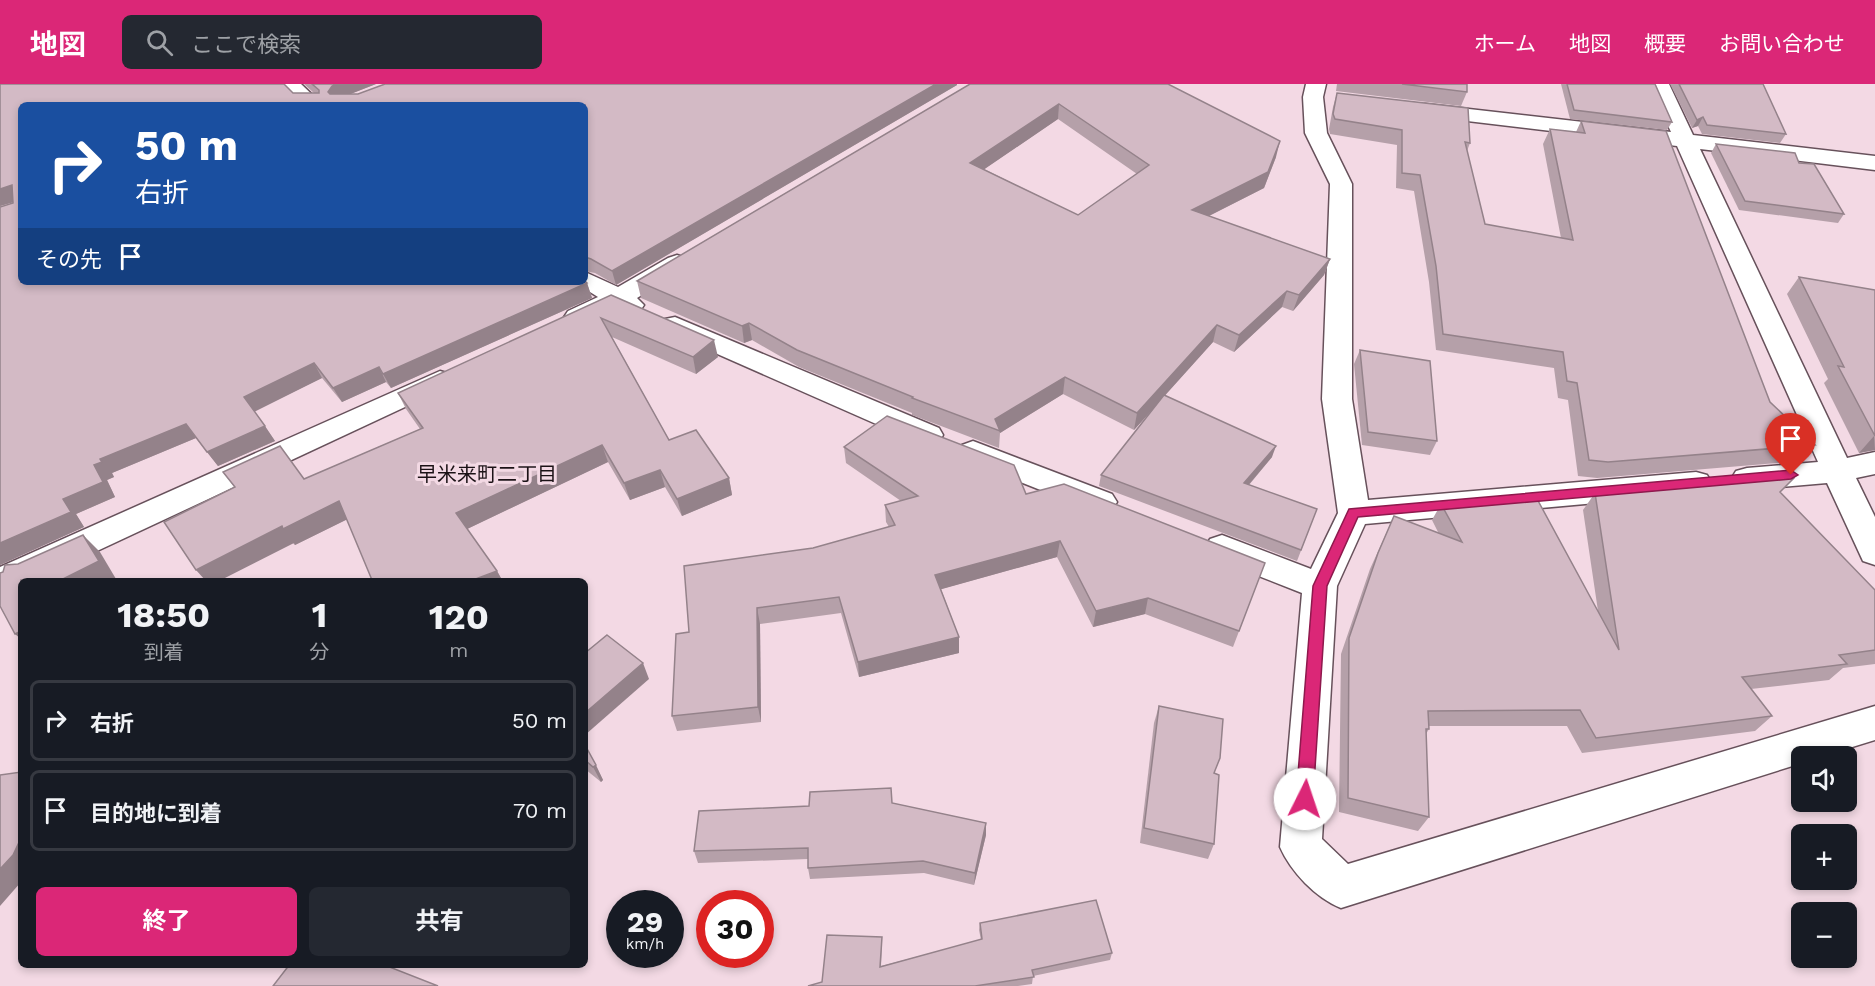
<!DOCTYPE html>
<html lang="ja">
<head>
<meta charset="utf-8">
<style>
	:root { --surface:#171b24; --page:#242831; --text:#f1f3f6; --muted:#9ea1a6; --line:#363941; --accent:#db2777 }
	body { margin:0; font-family:"Work Sans","Noto Sans JP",sans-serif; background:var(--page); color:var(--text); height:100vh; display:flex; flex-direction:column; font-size:22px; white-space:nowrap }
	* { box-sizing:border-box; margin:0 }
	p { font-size:20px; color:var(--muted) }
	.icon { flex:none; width:33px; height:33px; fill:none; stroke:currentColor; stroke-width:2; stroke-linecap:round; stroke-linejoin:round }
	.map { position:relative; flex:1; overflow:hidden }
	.sheet { position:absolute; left:18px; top:494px; width:570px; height:390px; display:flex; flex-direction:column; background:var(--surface); border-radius:9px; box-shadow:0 3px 9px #0003 }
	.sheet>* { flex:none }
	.hud { position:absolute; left:18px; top:18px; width:570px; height:183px; border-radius:9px; box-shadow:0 3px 9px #0003; background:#1a4fa0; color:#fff; overflow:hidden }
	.tools { position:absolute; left:1791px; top:662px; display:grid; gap:12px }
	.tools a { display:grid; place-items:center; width:66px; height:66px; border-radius:9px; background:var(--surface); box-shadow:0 3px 9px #0003; font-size:30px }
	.speed { position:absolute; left:606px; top:806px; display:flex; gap:12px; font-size:30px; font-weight:700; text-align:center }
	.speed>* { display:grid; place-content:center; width:78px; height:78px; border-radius:50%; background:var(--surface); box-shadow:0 3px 9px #0003; line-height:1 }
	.speed small { font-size:15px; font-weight:400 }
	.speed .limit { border:9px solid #d22; background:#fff; color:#111 }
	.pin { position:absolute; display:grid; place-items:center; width:51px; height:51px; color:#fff; margin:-62px -26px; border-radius:50% 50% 50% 0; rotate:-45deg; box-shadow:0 0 6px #0007 }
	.pin .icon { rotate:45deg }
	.me { position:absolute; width:66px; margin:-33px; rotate:4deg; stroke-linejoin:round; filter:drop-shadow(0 0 4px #0008) }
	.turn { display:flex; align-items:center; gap:21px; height:126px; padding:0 18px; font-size:27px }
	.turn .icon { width:78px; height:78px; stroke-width:2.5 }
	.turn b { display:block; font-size:42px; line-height:51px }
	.then { display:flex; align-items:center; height:57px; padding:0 18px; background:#0003; gap:12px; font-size:22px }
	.eta { display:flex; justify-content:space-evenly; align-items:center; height:102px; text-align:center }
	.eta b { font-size:36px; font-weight:700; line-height:42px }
	.action { display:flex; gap:12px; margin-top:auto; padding:12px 18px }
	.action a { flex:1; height:69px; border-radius:9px; background:var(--accent); color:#fff; font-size:24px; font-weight:700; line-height:69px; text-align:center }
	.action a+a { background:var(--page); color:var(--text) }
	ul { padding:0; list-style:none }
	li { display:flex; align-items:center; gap:18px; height:81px; margin:0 12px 9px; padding:0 6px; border:3px solid var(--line); border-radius:9px }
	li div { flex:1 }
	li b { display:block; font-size:22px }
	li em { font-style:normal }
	header { display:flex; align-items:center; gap:36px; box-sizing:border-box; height:84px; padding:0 30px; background:var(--accent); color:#fff }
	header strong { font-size:28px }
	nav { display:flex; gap:33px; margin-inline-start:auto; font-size:21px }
	.search { width:420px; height:54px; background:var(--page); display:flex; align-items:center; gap:15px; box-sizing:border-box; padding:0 21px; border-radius:9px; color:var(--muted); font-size:22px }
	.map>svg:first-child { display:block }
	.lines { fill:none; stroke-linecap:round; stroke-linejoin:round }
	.minor-casing { stroke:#67515b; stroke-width:3 }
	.minor { fill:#fff; fill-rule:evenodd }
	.wall { fill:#b5a0a9; fill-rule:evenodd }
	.shaded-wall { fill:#94828a }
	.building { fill:#d3bac5; stroke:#94828a; stroke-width:1.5; fill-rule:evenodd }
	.route { fill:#db2777; stroke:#8e194d; stroke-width:1.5 }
	.labels { text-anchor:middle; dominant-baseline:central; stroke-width:6; stroke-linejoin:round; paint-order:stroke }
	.neighbourhood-label { font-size:20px; fill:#1b1216; stroke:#f3d9e4 }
</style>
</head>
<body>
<header>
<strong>地図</strong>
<div class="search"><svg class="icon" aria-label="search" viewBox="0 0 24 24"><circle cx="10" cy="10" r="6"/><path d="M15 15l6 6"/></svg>ここで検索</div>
<nav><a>ホーム</a><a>地図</a><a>概要</a><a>お問い合わせ</a></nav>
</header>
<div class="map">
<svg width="1875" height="902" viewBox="0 0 1875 902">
	<rect width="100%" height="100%" fill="#f3d9e4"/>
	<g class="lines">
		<defs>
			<g id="minor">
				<path d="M279 0H301L323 21H301Z"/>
				<path d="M1306 0H1326L1323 13 1327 49 1352 100V315L1368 416 1696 388 1707 391 1712 399 1707 407 1696 410 1365 440 1337 502 1322 755 1348 780 1875 622V656L1823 672H1802V679L1341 824C1316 814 1291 788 1280 763L1302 509 1210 473 1205 464 1210 455 1222 451 1311 485 1338 429 1322 315 1330 100 1305 49 1303 13Z"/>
				<path d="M1649 0H1669L1693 51 1875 72V86L1700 65 1847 374 1875 368V390L1856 394 1875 433V481L1863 477 1827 399 1747 406 1736 403 1731 395 1736 387 1747 384 1818 378 1677 62 1425 32 1418 30 1415 26 1418 22 1425 20 1671 48Z"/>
				<path d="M677 171 686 174 690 179 686 184 637 214 644 221 640 227 631 229 617 224 586 239 577 241 568 239 564 233 568 227 598 213 574 198H585V188L618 203 668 174Z"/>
				<path d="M675 233 939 344 943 351 939 358 928 361 917 358 665 247 662 241 665 235Z"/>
				<path d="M440 287 450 290 454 296 450 302 35 496H21V503L0 511V483Z"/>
				<path d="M973 357 1112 410 1117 418 1112 426 1101 430 962 375 958 368 962 361Z"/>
			</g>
		</defs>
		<use href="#minor" class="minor-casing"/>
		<use href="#minor" class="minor"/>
	</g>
	<g class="wall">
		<path d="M0 0H284L293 9H314L304 0H376L350 10H358L385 0H957V1L616 201 595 189 585 187V21H21V198L585 197 587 199 592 214 391 304 386 298 342 318 322 294 254 327 275 357 218 382 196 354 112 389 114 393 107 396 115 413 76 430 84 443 0 481V123L13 119V118L0 122Z"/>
		<path d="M970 0H1168L1276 73 1264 104 1209 132 1330 175 1324 191 1293 227 1282 223 1234 268 1213 258 1165 311 1272 373 1249 401 1317 425 1297 477 1099 402 1101 391 1153 325 1134 346 1063 310 1000 349 999 364 912 331V329L799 283 752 256 744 259 641 214 637 197ZM1058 35 1137 90 1078 131 984 85Z"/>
		<path d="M1337 0H1467V8L1461 22 1336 7Z"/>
		<path d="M1561 0H1655L1672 38 1667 46 1570 35Z"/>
		<path d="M1670 0H1763L1786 50 1780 59 1702 50 1698 42 1692 44Z"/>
		<path d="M1337 9 1470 59 1467 67 1485 140 1561 154 1543 60 1550 45 1576 48 1581 37 1770 318 1815 361 1801 377 1597 394 1578 392 1568 316 1558 314 1554 284 1436 266 1429 198 1414 107 1396 104 1397 61 1330 50 1329 45 1333 23Z"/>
		<path d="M1716 60 1799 79 1844 130 1838 139 1739 126 1711 69Z"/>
		<path d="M1799 193 1875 206V366L1859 369 1824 299 1828 295 1787 210Z"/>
		<path d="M611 211 718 273 696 290 612 253 669 356 729 394 732 411 682 432 665 403 630 416 608 378 467 445 497 487 502 496H372L347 435 295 461 235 404 223 388 304 395 420 345 406 325 398 309Z"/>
		<path d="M1360 266 1437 357 1430 371 1362 361 1354 280Z"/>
		<path d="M844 363 1026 410 1265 479 1233 563 1145 530 1093 543 1057 473 941 505 959 553V569L859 593 841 529 760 540 761 638 677 647 672 632 689 548 813 464 889 443 886 438 885 421 901 417 846 379Z"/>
		<path d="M1652 401 1781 409 1875 506V580L1843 584 1829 596 1751 605 1772 632 1755 647 1582 669 1567 642H1429V645L1426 650 1429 733 1418 747 1339 728 1341 570 1370 485 1394 432 1439 450 1432 436 1441 420 1598 527 1583 426 1595 409 1648 406Z"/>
		<path d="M1159 622 1214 760 1208 775 1140 759 1154 639Z"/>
		<path d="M585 661 603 696 601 698 585 685Z"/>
		<path d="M892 719 986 739V751L974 801 924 789 810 795 808 784V775L698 779 694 767Z"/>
		<path d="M980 839 1112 869 1110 876 1033 892 1032 900 1018 902H808L822 898 882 853V860L881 882 981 856 979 846Z"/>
	</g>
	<g class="shaded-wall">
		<path d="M337 0H376L338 15 328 8 332 2Z"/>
		<path d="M936 0H957V1L616 201 612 187Z"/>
		<path d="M1059 20 1058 35 970 95V79Z"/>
		<path d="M1703 33 1698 42 1692 44 1697 36Z"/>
		<path d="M1280 57 1276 73 1264 104 1189 142 1192 126Z"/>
		<path d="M12 101 21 116 0 122V105Z"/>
		<path d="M1330 175 1324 191 1293 227 1299 211Z"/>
		<path d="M587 199 592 214 391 304 383 290Z"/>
		<path d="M1287 207 1282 223 1234 268 1239 251Z"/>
		<path d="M749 239 752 256 744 259 742 242Z"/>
		<path d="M1217 241 1213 258 1134 346 1137 329Z"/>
		<path d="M714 256 718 273 696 290 693 273Z"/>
		<path d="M314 279 322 294 254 328 244 313Z"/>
		<path d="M379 283 386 298 342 318 333 304Z"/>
		<path d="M1065 293 1063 310 1000 349 995 335Z"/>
		<path d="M186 340 196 354 112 389 114 393 107 396 115 413 76 430 84 443 0 481V459L63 415 100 375Z"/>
		<path d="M265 342 275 357 218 382 207 368Z"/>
		<path d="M1874 352 1875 366 1859 369Z"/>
		<path d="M602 361 608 378 465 446 456 429Z"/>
		<path d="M1276 362 1272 373 1240 411 1244 399Z"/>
		<path d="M660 386 665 403 630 416 624 399Z"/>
		<path d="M729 394 732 411 682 432 677 415Z"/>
		<path d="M339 417 350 434 295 461 294 459 221 496H205L196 486 282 442Z"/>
		<path d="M83 451 100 468 116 495 112 496H61Z"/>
		<path d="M1060 457 1057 473 935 507V491Z"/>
		<path d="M497 487 502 496H473Z"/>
		<path d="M1148 514 1145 530 1093 543 1096 527Z"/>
		<path d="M757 524 760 540 761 638 758 623Z"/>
		<path d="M21 547V555L15 550Z"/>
		<path d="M959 553V569L859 593 858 578Z"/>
		<path d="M643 579 649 595 585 651V629Z"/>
		<path d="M596 681 603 696 601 698 593 683Z"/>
		<path d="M986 739V751L974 801 975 789Z"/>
		<path d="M21 754V798L0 822V785Z"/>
	</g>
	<g class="building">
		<path d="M0 0H284L293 9H319V6L312 0H337L332 2 328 8 330 10H358L385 0H936L612 187 591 175 585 173V21H21V198L585 197 587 199 383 290 379 283 333 304 314 279 244 313 265 342 207 368 186 340 100 375 102 378 94 381 103 398 63 415 71 428 0 459V123L13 119 12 101 0 105Z"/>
		<path d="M970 0H1168L1280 57 1268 88 1192 126 1330 175 1299 211 1287 207 1239 251 1217 241 1137 329 1065 293 995 335 1000 347 912 314 913 313 797 266 749 239 742 242 637 197ZM1059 20 1149 81 1078 131 970 79Z"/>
		<path d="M1402 0H1467V8Z"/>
		<path d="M1567 0H1655L1672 38 1574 26Z"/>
		<path d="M1679 0H1763L1786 50 1707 41 1703 33 1697 36Z"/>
		<path d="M1337 9 1468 24 1470 59 1465 58 1485 140 1573 156 1550 45 1585 49 1581 37 1666 47 1770 318 1815 361 1608 378 1589 376 1577 299 1567 297 1563 268 1443 250 1436 182 1420 91 1402 89V46L1335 35 1333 30Z"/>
		<path d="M1716 60 1795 69 1799 79 1814 80 1844 130 1745 117Z"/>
		<path d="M1799 193 1875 206V352L1838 282 1844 283Z"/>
		<path d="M611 211 714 256 693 273 601 234 669 356 696 346 729 394 677 415 660 386 624 399 602 361 456 429 497 487 473 496H372L339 417 283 445 282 442 196 486 164 438 235 403 223 388 280 362 304 395 423 344 398 309Z"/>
		<path d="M1360 266 1430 277 1437 357 1368 348Z"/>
		<path d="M1164 311 1276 362 1244 399 1317 425 1301 466 1101 391Z"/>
		<path d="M887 332 1014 381 1026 410 1064 400 1265 479 1239 547 1148 514 1096 527 1060 457 935 491 959 553 858 578 839 513 757 524 758 623 672 632 676 550 689 548 684 482 813 464 895 441 885 421 918 412 844 363Z"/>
		<path d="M1789 389 1794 394 1780 408 1875 506V566L1839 571 1847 580 1742 593 1772 632 1596 654 1580 626 1428 627 1429 645H1426L1429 733 1348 714 1349 554 1378 469 1394 432 1462 458 1441 420 1536 413 1619 566 1595 409 1651 406 1652 401Z"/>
		<path d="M83 451 99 477 61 496H21V547L15 550 0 522V489L3 488 5 481 18 480Z"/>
		<path d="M607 551 643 579 585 629V569Z"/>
		<path d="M1159 622 1223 635 1220 674 1214 689 1219 691 1214 760 1144 744Z"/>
		<path d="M585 661 596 681 593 683 585 676Z"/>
		<path d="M21 688V754L13 771 0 785V691Z"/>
		<path d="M891 704 892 719 986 739 975 789 923 777 808 784V764L694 767 699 727 809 722 810 708Z"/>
		<path d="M1096 816 1112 869 1032 886 1034 893 975 902H808L822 898 827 851 882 853 880 883 982 855 980 839Z"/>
		<path d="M290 880H382L438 902H273Z"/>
	</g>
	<path class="route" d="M1791 386 1798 391 1791 395 1358 433 1327 502 1313 715 1310 721 1305 723 1299 721 1296 715 1313 502 1349 425Z"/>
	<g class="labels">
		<g class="neighbourhood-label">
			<text x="487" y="390">早米来町二丁目</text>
		</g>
	</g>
</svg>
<div class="tools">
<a><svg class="icon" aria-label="sound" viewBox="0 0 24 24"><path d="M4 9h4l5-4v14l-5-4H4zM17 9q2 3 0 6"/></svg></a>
<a>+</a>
<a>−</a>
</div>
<div class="speed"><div>29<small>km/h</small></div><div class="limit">30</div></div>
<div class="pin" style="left:1791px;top:391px;background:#d93025"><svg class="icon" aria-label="arrive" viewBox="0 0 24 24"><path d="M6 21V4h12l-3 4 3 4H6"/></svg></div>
<svg class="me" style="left:1305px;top:715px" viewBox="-20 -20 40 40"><circle r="19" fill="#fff"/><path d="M0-13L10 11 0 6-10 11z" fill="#db2777"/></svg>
<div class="hud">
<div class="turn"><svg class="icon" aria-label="right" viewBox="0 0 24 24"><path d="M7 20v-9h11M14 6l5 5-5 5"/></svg><div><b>50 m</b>右折</div></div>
<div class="then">その先<svg class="icon" aria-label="arrive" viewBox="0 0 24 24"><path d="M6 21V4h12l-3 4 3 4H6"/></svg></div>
</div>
<section class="sheet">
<div class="eta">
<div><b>18:50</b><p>到着</p></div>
<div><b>1</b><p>分</p></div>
<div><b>120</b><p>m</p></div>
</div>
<ul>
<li><svg class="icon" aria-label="right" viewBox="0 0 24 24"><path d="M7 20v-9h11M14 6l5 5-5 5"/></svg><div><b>右折</b></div><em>50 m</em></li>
<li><svg class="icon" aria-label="arrive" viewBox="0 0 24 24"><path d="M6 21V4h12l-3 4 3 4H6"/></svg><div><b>目的地に到着</b></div><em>70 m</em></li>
</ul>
<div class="action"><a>終了</a><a>共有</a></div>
</section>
</div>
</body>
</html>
